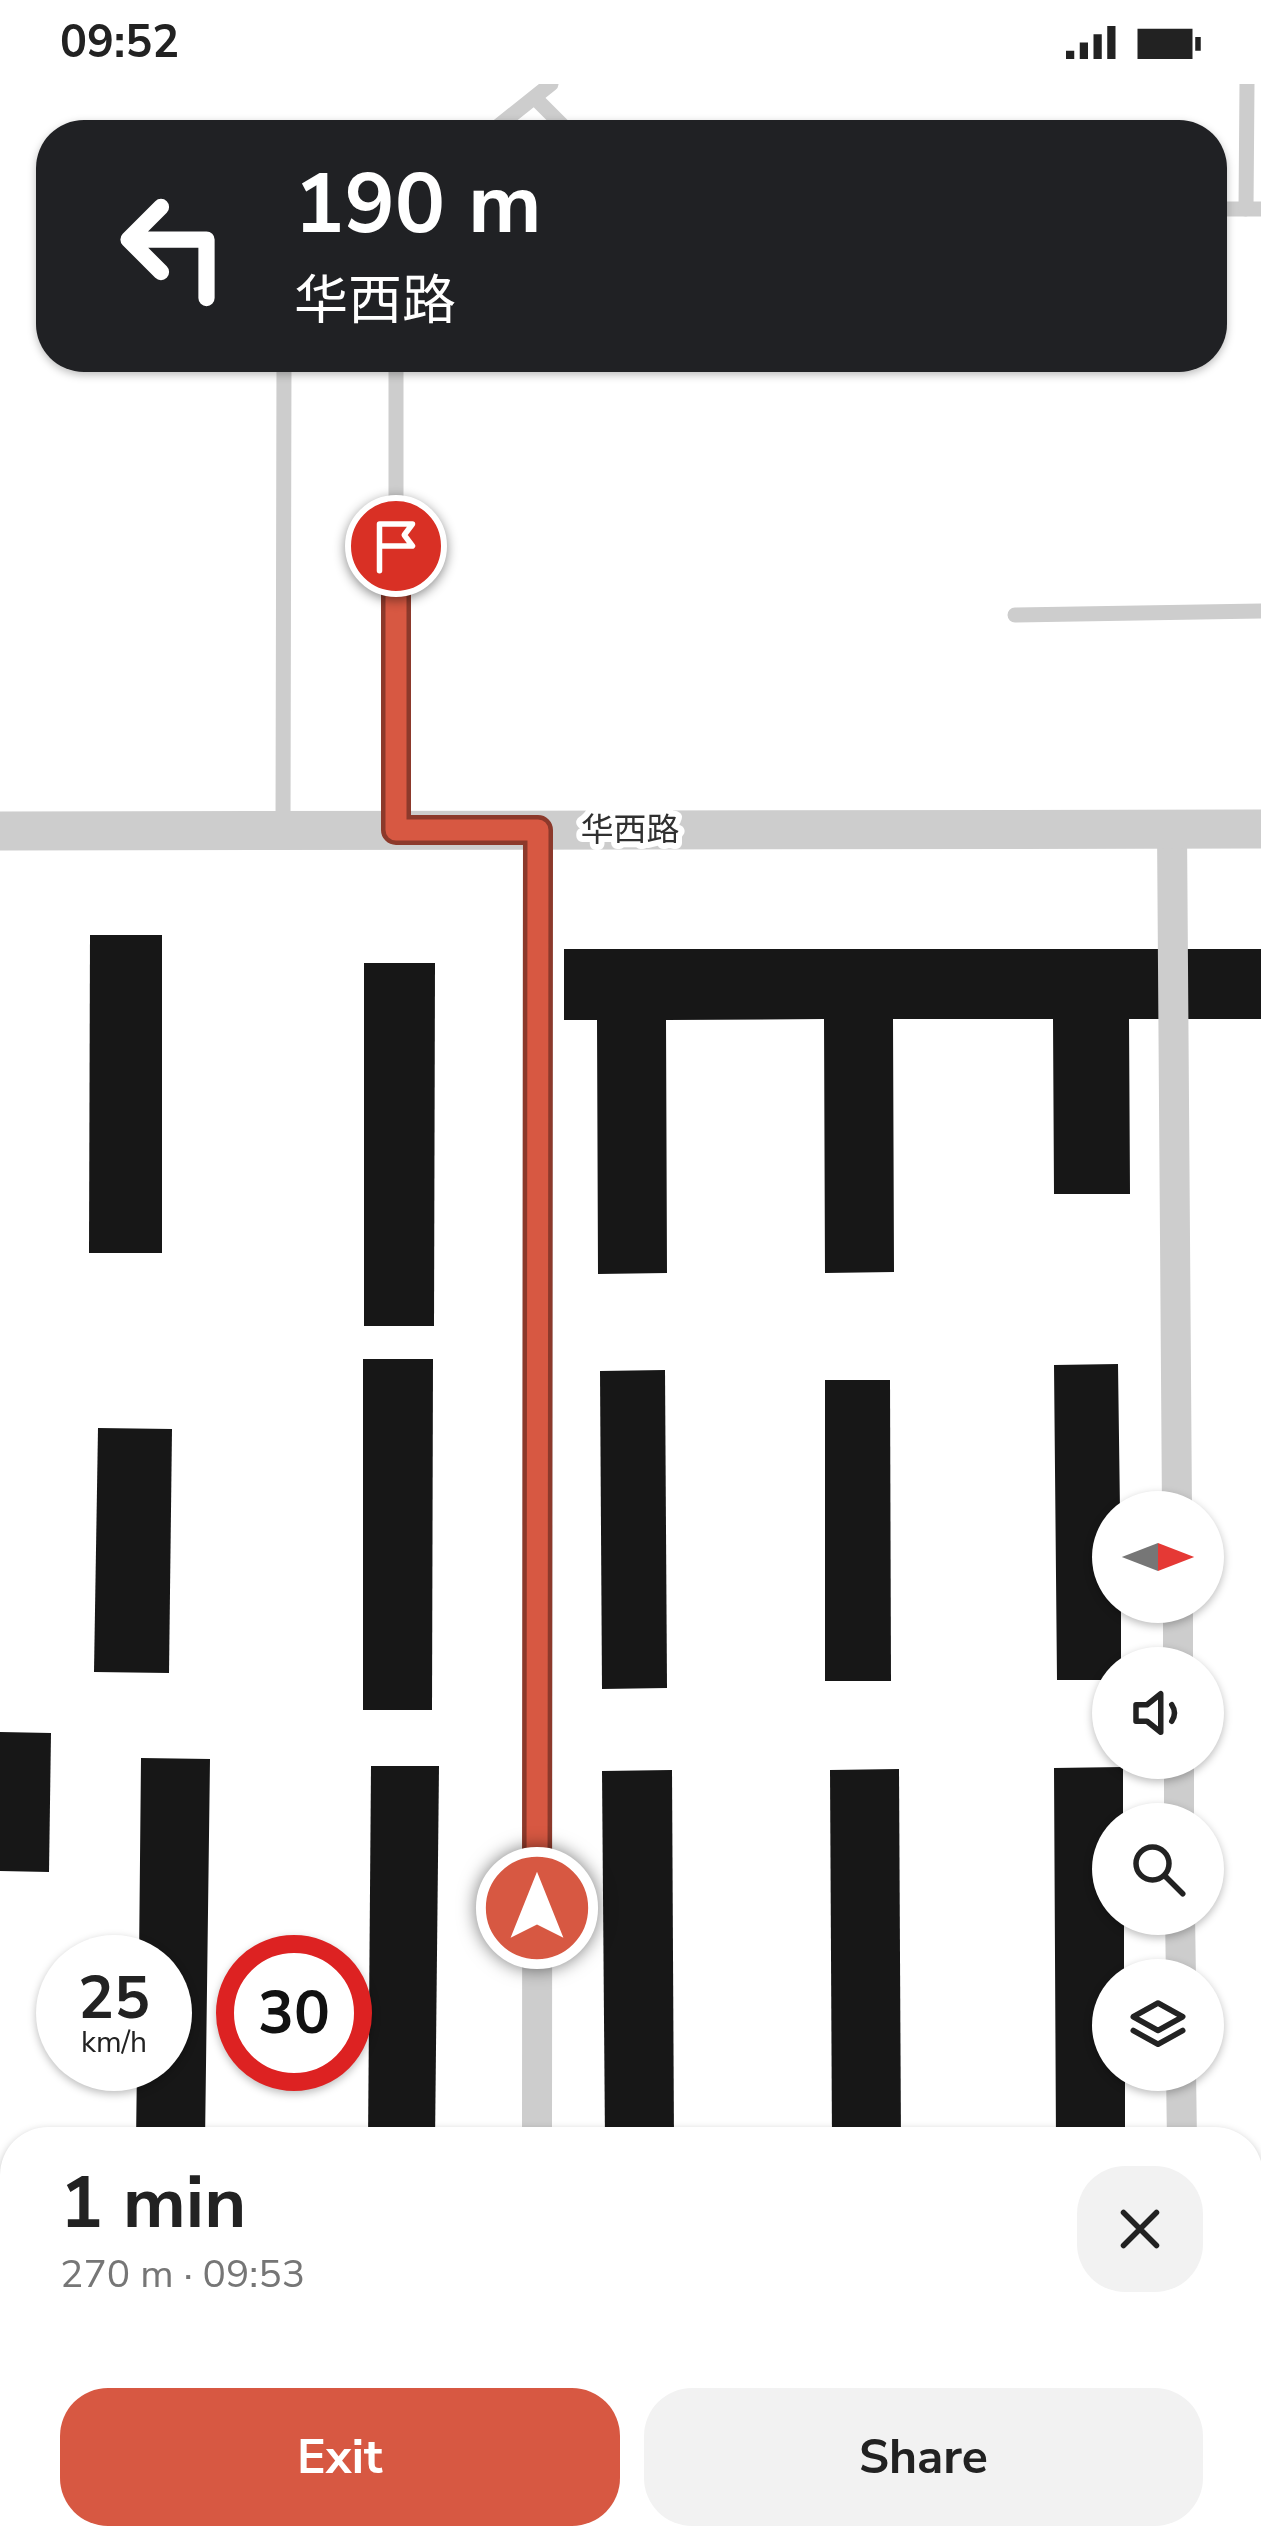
<!DOCTYPE html>
<html lang="en">
<head>
<meta charset="utf-8">
<style>
	:root { --surface:#fff; --page:#f2f2f2; --text:#222; --muted:#767676; --accent:#d75842 }
	body { margin:0; font-family:"Nunito Sans","Noto Sans SC",sans-serif; background:var(--page); color:var(--text); height:100vh; display:flex; flex-direction:column; font-size:45px; white-space:nowrap }
	* { box-sizing:border-box; margin:0 }
	p { font-size:39px; color:var(--muted) }
	.icon { flex:none; width:66px; height:66px; fill:none; stroke:currentColor; stroke-width:2; stroke-linecap:round; stroke-linejoin:round }
	.map { position:relative; flex:1; overflow:hidden }
	.sheet { position:absolute; left:0px; top:2043px; width:1263px; height:423px; display:flex; flex-direction:column; background:var(--surface); border-radius:48px 48px 0 0; box-shadow:0 3px 9px #0004 }
	.sheet>* { flex:none }
	.guide { position:absolute; left:36px; top:36px; width:1191px; height:252px; border-radius:48px; box-shadow:0 3px 9px #0004; background:#202124; color:#fff; overflow:hidden }
	.needle { width:78px; rotate:90deg }
	.fabs { position:absolute; left:1092px; top:1407px; display:grid; gap:24px }
	.fabs a { display:grid; place-items:center; width:132px; height:132px; border-radius:50%; background:var(--surface); box-shadow:0 3px 9px #0004; font-size:60px }
	.speed { position:absolute; left:36px; top:1851px; display:flex; gap:24px; font-size:60px; font-weight:700; text-align:center }
	.speed>* { display:grid; place-content:center; width:156px; height:156px; border-radius:50%; background:var(--surface); box-shadow:0 3px 9px #0004; line-height:1 }
	.speed small { font-size:30px; font-weight:400 }
	.speed .limit { border:18px solid #d22; background:#fff; color:#111 }
	.pin { position:absolute; display:grid; place-items:center; width:102px; height:102px; color:#fff; margin:-51px; border:6px solid #fff; border-radius:50%; box-shadow:0 3px 12px #0007 }
	.me { position:absolute; width:132px; margin:-66px; rotate:0deg; stroke-linejoin:round; filter:drop-shadow(0 0 9px #0008) }
	.turn { display:flex; align-items:center; gap:42px; height:252px; padding:0 60px; font-size:54px }
	.turn .icon { width:156px; height:156px; stroke-width:2.5 }
	.turn b { display:block; font-size:84px; line-height:102px }
	.round { display:grid; place-items:center; flex:none; width:126px; height:126px; border-radius:48px; background:var(--page) }
	.summary { display:flex; align-items:center; justify-content:space-between; height:204px; padding:0 60px }
	h1 { font-size:72px; font-weight:700; line-height:90px }
	.button { display:flex; gap:24px; margin-top:auto; padding:24px 60px }
	.button a { flex:1; height:138px; border-radius:48px; background:var(--accent); color:#fff; font-size:48px; font-weight:700; line-height:138px; text-align:center }
	.button a+a { background:var(--page); color:var(--text) }
	.status { display:flex; justify-content:space-between; align-items:center; height:84px; padding:0 60px; background:var(--surface); direction:ltr }
	.status svg { height:33px; fill:currentColor }
	.map>svg:first-child { display:block }
	.building { fill:#171717 }
	.lines { fill:none; stroke-linecap:round; stroke-linejoin:round }
	.service { stroke:#cdcdcd; stroke-width:15 }
	.minor { stroke:#cdcdcd; stroke-width:30 }
	.tertiary { stroke:#cdcdcd; stroke-width:39 }
	.route-casing { stroke:#8c392b; stroke-width:30 }
	.route { stroke:#d75842; stroke-width:21 }
	.labels { text-anchor:middle; dominant-baseline:central; stroke-width:12; stroke-linejoin:round; paint-order:stroke }
	.street-label { font-size:33px; fill:#303030; stroke:#fff }
</style>
</head>
<body>
<div class="status"><b>09:52</b><svg viewBox="0 0 49 12"><path d="M0 12V9h3v3zM5 12V6h3v6zM10 12V3h3v9zM15 12V0h3v12zM26 1h20v11H26zM47 4h2v5h-2z"/></svg></div>
<div class="map">
<svg width="1261" height="2464" viewBox="0 0 1261 2464">
	<rect width="100%" height="100%" fill="#fff"/>
	<g class="building">
		<path d="M90 851H162V1169H89Z"/>
		<path d="M564 865H1261V935H1129L1130 1110H1054L1053 935H893L894 1188 825 1189 824 935 666 936 667 1189 598 1190 597 936H564Z"/>
		<path d="M364 879H435L434 1242H364Z"/>
		<path d="M363 1275H433L432 1626H363Z"/>
		<path d="M1118 1280 1120 1428H1113V1518H1121V1584H1113V1596H1057L1054 1281Z"/>
		<path d="M665 1286 667 1604 602 1605 600 1287Z"/>
		<path d="M825 1296H890L891 1597H825Z"/>
		<path d="M98 1344 172 1345 169 1589 94 1588Z"/>
		<path d="M0 1648 51 1649 49 1788 0 1787Z"/>
		<path d="M141 1674 210 1675 205 2058H136L137 1980H165V1878H139Z"/>
		<path d="M371 1682H439L435 2058H368Z"/>
		<path d="M1123 1683V1740H1113V1830H1124V1896H1113V1986H1125V2058H1056L1054 1684Z"/>
		<path d="M899 1685 901 2058H832L830 1686Z"/>
		<path d="M672 1686 674 2058H605L602 1687Z"/>
		<rect x="134" y="2451" width="72" height="13"/>
		<path d="M368 2451H436L437 2464H368Z"/>
	</g>
	<g class="lines">
		<g class="service">
			<path d="M536 15 572 51"/>
			<path d="M487 51 551 0"/>
			<path d="M1212 125H1261"/>
			<path d="M1246 125 1247 0"/>
			<path d="M396 273V743"/>
			<path d="M1015 531 1261 527"/>
			<path d="M283 744 284 273"/>
		</g>
		<g class="minor">
			<path d="M1172 745 1177 1428"/>
			<path d="M1178 1518V1584"/>
			<path d="M1179 1674V1740"/>
			<path d="M1180 1830 1181 1896"/>
			<path d="M1181 1986 1182 2058"/>
			<path d="M537 2058 538 746"/>
			<path d="M1185 2451V2464"/>
			<path d="M536 2464V2451"/>
		</g>
		<path class="tertiary" d="M0 747 1261 745"/>
	</g>
	<g class="lines">
		<defs>
			<path id="route" d="M396 462V746H538L537 1824"/>
		</defs>
		<use href="#route" class="route-casing"/>
		<use href="#route" class="route"/>
	</g>
	<g class="labels">
		<g class="street-label">
			<text x="630" y="746">华西路</text>
		</g>
	</g>
</svg>
<div class="fabs">
<a><svg class="needle" viewBox="-14 -14 28 28"><path d="M0-13l5 13h-10z" fill="#e53935"/><path d="M0 13l5-13h-10z" fill="#767676"/></svg></a>
<a><svg class="icon" aria-label="sound" viewBox="0 0 24 24"><path d="M4 9h4l5-4v14l-5-4H4zM17 9q2 3 0 6"/></svg></a>
<a><svg class="icon" aria-label="search" viewBox="0 0 24 24"><circle cx="10" cy="10" r="6"/><path d="M15 15l6 6"/></svg></a>
<a><svg class="icon" aria-label="layers" viewBox="0 0 24 24"><path d="M12 4l9 5-9 5-9-5zM3 14l9 5 9-5"/></svg></a>
</div>
<div class="speed"><div>25<small>km/h</small></div><div class="limit">30</div></div>
<div class="pin" style="left:396px;top:462px;background:#d93025"><svg class="icon" aria-label="arrive" viewBox="0 0 24 24"><path d="M6 21V4h12l-3 4 3 4H6"/></svg></div>
<svg class="me" style="left:537px;top:1824px" viewBox="-20 -20 40 40"><circle r="17" fill="#d75842" stroke="#fff" stroke-width="3"/><path d="M0-11L8 9 0 5-8 9z" fill="#fff"/></svg>
<div class="guide">
<div class="turn"><svg class="icon" aria-label="left" viewBox="0 0 24 24"><path d="M17 20v-9H6M10 6l-5 5 5 5"/></svg><div><b>190 m</b>华西路</div></div>
</div>
<section class="sheet">
<div class="summary"><div><h1>1 min</h1><p>270 m · 09:53</p></div><a class="round"><svg class="icon" aria-label="close" viewBox="0 0 24 24"><path d="M6 6l12 12M18 6L6 18"/></svg></a></div>
<div class="button"><a>Exit</a><a>Share</a></div>
</section>
</div>
</body>
</html>
